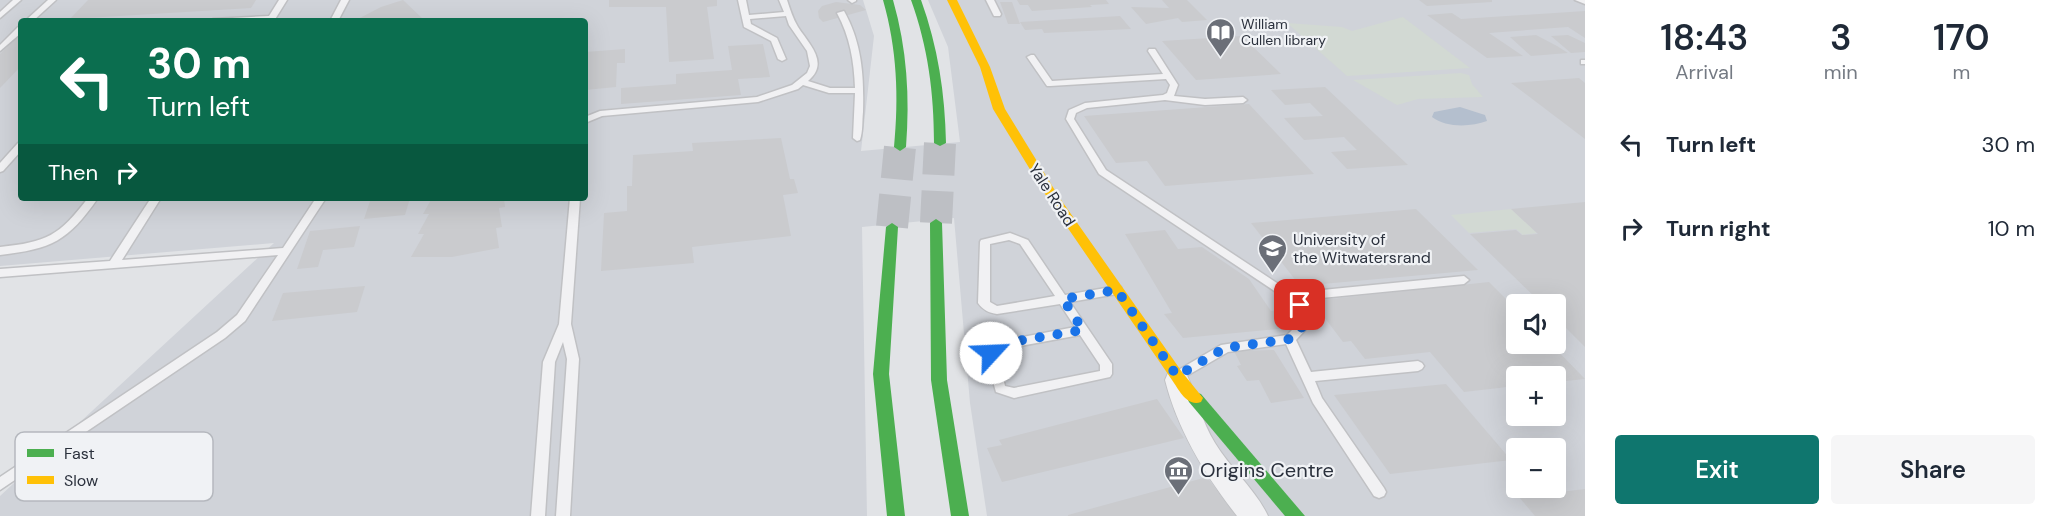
<!DOCTYPE html>
<html lang="en">
<head>
<meta charset="utf-8">
<style>
	:root { --surface:#fff; --page:#f6f6f7; --text:#1f2937; --muted:#747a83; --accent:#0f766e }
	body { margin:0; font-family:"DM Sans",sans-serif; background:var(--page); color:var(--text); height:100vh; display:flex; flex-direction:column; font-size:22px; white-space:nowrap }
	* { box-sizing:border-box; margin:0 }
	p { font-size:20px; color:var(--muted) }
	.icon { flex:none; width:33px; height:33px; fill:none; stroke:currentColor; stroke-width:2; stroke-linecap:round; stroke-linejoin:round }
	.map { position:relative; flex:1; overflow:hidden }
	.sheet { display:flex; flex-direction:column; background:var(--surface); width:480px }
	.sheet>* { flex:none }
	.guide { position:absolute; left:18px; top:18px; width:570px; height:183px; border-radius:6px; box-shadow:0 6px 24px #0002; background:#0b6e4f; color:#fff; overflow:hidden }
	.buttons { position:absolute; left:1506px; top:294px; display:grid; gap:12px }
	.buttons a { display:grid; place-items:center; width:60px; height:60px; border-radius:6px; background:var(--surface); box-shadow:0 6px 24px #0002; font-size:30px }
	.pin { position:absolute; display:grid; place-items:center; width:51px; height:51px; color:#fff; margin:-26px; border-radius:12px; box-shadow:0 3px 9px #0006 }
	.me { position:absolute; width:66px; margin:-33px; rotate:65deg; stroke-linejoin:round; filter:drop-shadow(0 0 4px #0008) }
	.turn { display:flex; align-items:center; gap:21px; height:126px; padding:0 30px; font-size:27px }
	.turn .icon { width:78px; height:78px; stroke-width:2.5 }
	.turn b { display:block; font-size:42px; line-height:51px }
	.then { display:flex; align-items:center; height:57px; padding:0 30px; background:#0003; gap:12px; font-size:22px }
	.eta { display:flex; justify-content:space-evenly; align-items:center; height:102px; text-align:center }
	.eta b { font-size:36px; font-weight:600; line-height:42px }
	.action { display:flex; gap:12px; margin-top:auto; padding:12px 30px }
	.action a { flex:1; height:69px; border-radius:6px; background:var(--accent); color:#fff; font-size:24px; font-weight:600; line-height:69px; text-align:center }
	.action a+a { background:var(--page); color:var(--text) }
	ul { padding:0; list-style:none }
	li { display:flex; align-items:center; gap:18px; height:84px; padding:0 30px }
	li div { flex:1 }
	li b { display:block; font-size:22px }
	li em { font-style:normal }
	main { display:flex; flex:1; min-height:0 }
	.map>svg:first-child { display:block }
	.built { fill:#d0d3d9; fill-rule:evenodd }
	.green { fill:#d2d9d3 }
	.water { fill:#b4bfce }
	.building { fill:#cacbce }
	.lines { fill:none; stroke-linecap:round; stroke-linejoin:round }
	.highway-tunnel { stroke:#bdbfc4; stroke-width:32; stroke-dasharray:32 16; stroke-linecap:butt }
	.lane-casing { stroke:#c0c1c4; stroke-width:3 }
	.street-casing { stroke:#c0c1c4; stroke-width:2 }
	.lane { fill:#f1f1f3; fill-rule:evenodd }
	.street { fill:#f1f1f3; fill-rule:evenodd }
	.fast { fill:#4caf50; fill-rule:evenodd }
	.slow { fill:#ffc107; fill-rule:evenodd }
	.route { stroke:#1a73e8; stroke-width:10; stroke-dasharray:0 18 }
	.labels { text-anchor:middle; dominant-baseline:central; stroke-width:4.5; stroke-linejoin:round; paint-order:stroke }
	.far-poi-label { font-size:14px; fill:#2b313d; stroke:#f0f2f5; text-anchor:start }
	.street-label { font-size:16px; fill:#2b313d; stroke:#f0f2f5 }
	.poi-label { font-size:16px; fill:#2b313d; stroke:#f0f2f5; text-anchor:start }
	.near-poi-label { font-size:20px; fill:#2b313d; stroke:#f0f2f5; text-anchor:start }
	.key { fill:#f0f2f5; stroke:#b5b8be; stroke-width:1.5 }
	.key-label { font-size:16px; fill:#2b313d }
</style>
</head>
<body>
<main>
<div class="map">
<svg width="1585" height="516" viewBox="0 0 1585 516">
	<rect width="100%" height="100%" fill="#e1e3e6"/>
	<path class="built" d="M0 0H863L874 36 861 151 960 142 948 47 928 0H1585V516H987L970 403 954 218 862 227 867 516H0V496L274 243 0 266ZM21 21H585V198H21ZM1516 304H1556V344H1516ZM1516 376H1556V416H1516ZM1516 448H1556V488H1516Z"/>
	<g class="green">
		<path d="M1403 17 1470 68 1347 76 1287 23 1342 27 1352 31Z"/>
		<path d="M1461 73 1469 75 1472 84 1483 97 1418 99 1397 105 1353 80Z"/>
		<path d="M1511 209 1537 233 1523 235 1516 229 1469 233 1451 215Z"/>
	</g>
	<path class="water" d="M1460 107 1485 115 1487 121C1471 127 1446 128 1432 117L1434 112Z"/>
	<g class="building">
		<path d="M88 0H256L251 8 70 19Z"/>
		<path d="M403 0 425 21H354L381 7Z"/>
		<path d="M609 0H717V6L707 7 714 59 669 62 666 7H609Z"/>
		<path d="M1017 0H1106L1109 4 1090 5 1092 7 1032 11 1028 5H1020Z"/>
		<path d="M1162 0H1187L1207 20 1182 22 1178 18 1146 24 1131 7 1169 8Z"/>
		<path d="M1419 0H1492V2L1427 6Z"/>
		<path d="M836 2 860 5 866 10 823 22 819 18 818 11 822 6Z"/>
		<path d="M1000 2H1012L1020 24H1008Z"/>
		<path d="M1585 11V38L1568 27 1489 33 1523 56 1487 58 1427 15 1452 13 1461 19Z"/>
		<path d="M1120 16 1131 29 1044 33 1042 29 1025 30 1020 22Z"/>
		<path d="M21 33V66L0 88V54Z"/>
		<path d="M1536 35 1557 46 1568 53 1531 56 1510 37Z"/>
		<path d="M1568 35 1585 43V52L1571 53 1551 36Z"/>
		<path d="M1242 36 1281 74 1196 80 1162 41Z"/>
		<path d="M763 44 770 77 738 79 741 95 621 104V88L676 84V74L732 70 728 46Z"/>
		<path d="M625 49V63H617L616 87 585 90V52Z"/>
		<path d="M1579 78 1585 83V139L1511 83Z"/>
		<path d="M1325 87 1408 165 1347 169 1331 152 1357 150 1344 137 1304 140 1284 118 1323 116 1310 103 1285 105 1271 90Z"/>
		<path d="M1249 104 1314 174 1165 186 1147 161 1116 163 1084 116Z"/>
		<path d="M781 138 790 179H794L798 193 783 195 791 236 692 247 694 263 601 271 604 213 627 211V186H632L633 155 693 151 692 143Z"/>
		<path d="M371 198H410L405 215 364 219Z"/>
		<path d="M432 198H504L505 207 499 208 502 227 496 228 499 248 452 257H411L424 234H418L429 214H423Z"/>
		<path d="M1585 202V347L1556 318V304H1542L1470 234 1516 230 1522 235 1538 234 1511 209Z"/>
		<path d="M1416 209 1478 270 1300 286 1251 223Z"/>
		<path d="M360 226 354 247 323 250 318 267 297 269 310 231Z"/>
		<path d="M1165 230 1178 249 1202 247 1249 279 1271 311 1286 309 1299 327 1183 338 1164 314 1172 313 1125 234Z"/>
		<path d="M1489 282 1516 309V344H1551L1585 379 1556 382V376H1516V386L1464 392 1430 352 1365 359 1351 341 1343 342 1312 301Z"/>
		<path d="M365 286 357 312 272 321 283 293Z"/>
		<path d="M1274 350 1304 398 1271 403 1259 380 1247 381 1237 366 1241 365 1234 351Z"/>
		<path d="M1446 384 1511 460 1390 474 1334 395Z"/>
		<path d="M1157 399 1184 438 1002 482 987 448 1002 445 999 440Z"/>
		<path d="M1207 477 1236 516H1068V515Z"/>
		<path d="M1585 489V516H1535L1519 497Z"/>
	</g>
	<g class="lines">
		<g class="highway-tunnel">
			<path d="M936 223 940 143"/>
			<path d="M892 227 900 147"/>
		</g>
		<defs>
			<g id="lane">
				<path d="M13 0H21L0 18V12Z"/>
				<path d="M48 0H56L33 21H25Z"/>
				<path d="M279 0H287L274 21H209L213 19 269 16Z"/>
				<path d="M341 0H349L338 21H330Z"/>
				<path d="M738 0H746L749 15 784 12 779 0H787C790 9 793 19 798 27 809 44 830 63 808 81L830 88H855C854 61 850 37 837 13L844 11C862 43 864 76 863 112 862 121 863 131 860 140L857 141 853 138 855 93H829L803 85 798 89 758 102 602 116 585 123V117L600 111 757 97 792 85 807 73 810 66 807 51 789 25 786 16 750 19 751 24 777 38 786 59 782 61 778 59 771 41 744 27Z"/>
				<path d="M848 0H856V1L852 3Z"/>
				<path d="M986 0H994L1001 14 1000 16H994Z"/>
				<path d="M1575 0H1585V4Z"/>
				<path d="M18 27H21V33L0 51V45Z"/>
				<path d="M1149 49H1155L1178 85 1174 96 1205 99 1243 97 1247 100 1243 103 1205 105 1165 100 1087 108 1076 113 1074 119 1106 170 1292 293 1464 276 1469 280 1464 284 1301 300 1308 312 1310 325 1296 340 1311 372 1418 361 1422 363 1424 366 1422 369 1418 371 1315 381 1322 398 1384 488 1386 492 1384 496 1379 498 1374 496 1313 403 1286 344 1228 352 1183 378 1179 380 1175 378 1173 375 1175 372 1221 345 1287 335 1298 324C1298 306 1286 299 1273 290L1099 174 1066 119 1069 110 1085 103 1163 95 1167 93 1170 85 1166 79 1050 86H1047L1027 57 1031 55H1034L1052 81 1163 74 1148 51Z"/>
				<rect x="1581" y="60" width="4" height="4"/>
				<path d="M21 142V151L3 171 0 172V163L18 143Z"/>
				<path d="M88 198H98C68 241 52 249 0 255V247C47 242 59 236 88 198Z"/>
				<path d="M151 198H161L122 260 283 248 316 198H326L245 321 225 338 0 490V477L217 332 237 315 278 255 0 277V269L110 261Z"/>
				<path d="M570 198H580L571 324 579 359 570 516H556L567 359 563 342 555 362 545 516H531L543 362 559 324Z"/>
				<path d="M1010 233 1028 240 1065 295 1117 286 1121 287 1122 290 1117 294 1070 302 1112 364V374L1110 377 1014 398 996 392 985 353 991 343 1075 327 1060 304 997 314C989 313 983 310 978 303L980 242 981 240ZM1009 240 1020 244 1055 296 997 306 990 302V244ZM1080 335 1100 365V371L1014 388 1005 386 997 353 999 350Z"/>
			</g>
			<path id="street" d="M1177 371 1186 373C1197 396 1201 421 1215 443 1230 468 1256 490 1268 516H1237C1205 475 1178 431 1165 380L1168 373Z"/>
		</defs>
		<use href="#lane" class="lane-casing"/>
		<use href="#street" class="street-casing"/>
		<use href="#lane" class="lane"/>
		<use href="#street" class="street"/>
		<g class="fast">
			<path d="M883 0H893C907 49 910 97 906 147L900 151 894 147C899 97 897 49 883 0Z"/>
			<path d="M911 0H921C938 47 945 93 946 143L940 146 934 143C934 93 928 47 911 0Z"/>
			<path d="M936 219 942 223 947 380 969 516H951L931 380 930 223Z"/>
			<path d="M892 223 898 227 889 374 905 516H887L873 374 886 227Z"/>
			<path d="M1195 392 1201 394 1305 516H1285L1189 402 1187 398 1189 394Z"/>
		</g>
		<path class="slow" d="M947 0H957L990 67 1005 109 1059 197 1182 372 1203 398 1201 402C1187 407 1179 390 1172 380L1050 202 993 109 980 67Z"/>
	</g>
	<g class="lines">
		<path class="route" d="M991 353 992 349 999 344 1083 330 1063 299 1117 290 1177 376 1225 348 1290 339 1304 325V312L1300 305"/>
	</g>
	<defs>
		<symbol id="library-pin" viewBox="-11 -11 22 30"><path d="M0 17L-7.5 6A9.5 9.5 0 1 1 7.5 6Z" fill="#6b6f78" stroke="#f0f2f5"/><path d="M-6-4Q-3-5.5-.7-3.5V5Q-3 3-6 4ZM6-4Q3-5.5 .7-3.5V5Q3 3 6 4Z" fill="#fff"/></symbol>
		<symbol id="university-pin" viewBox="-11 -11 22 30"><path d="M0 17L-7.5 6A9.5 9.5 0 1 1 7.5 6Z" fill="#6b6f78" stroke="#f0f2f5"/><path d="M0-5L7-2L0 1L-7-2ZM-4 1L0 2.5L4 1V4Q0 6-4 4Z" fill="#fff"/></symbol>
		<symbol id="museum-pin" viewBox="-11 -11 22 30"><path d="M0 17L-7.5 6A9.5 9.5 0 1 1 7.5 6Z" fill="#6b6f78" stroke="#f0f2f5"/><path d="M0-6L6-3V-2H-6V-3ZM-5-1h2V3h-2ZM-1-1h2V3h-2ZM3-1h2V3H3ZM-6 4H6V6H-6Z" fill="#fff"/></symbol>
	</defs>
	<g fill-rule="evenodd">
		<use href="#library-pin" x="1204" y="16" width="33" height="45"/>
		<use href="#university-pin" x="1256" y="232" width="33" height="45"/>
		<use href="#museum-pin" x="1162" y="454" width="33" height="45"/>
	</g>
	<g class="labels">
		<g class="far-poi-label">
			<text x="1241" y="24">William<tspan x="1241" dy="16">Cullen library</tspan></text>
		</g>
		<g class="street-label">
			<text transform="translate(1052 195) rotate(57)">Yale Road</text>
		</g>
		<g class="poi-label">
			<text x="1293" y="239">University of<tspan x="1293" dy="18">the Witwatersrand</tspan></text>
		</g>
		<g class="near-poi-label">
			<text x="1200" y="470">Origins Centre</text>
		</g>
	</g>
	<rect x="15" y="432" width="198" height="69" rx="9" class="key"/>
	<rect x="27" y="449" width="27" height="8" fill="#4caf50"/>
	<rect x="27" y="476" width="27" height="8" fill="#ffc107"/>
	<g class="key-label">
		<text x="64" y="459">Fast</text>
		<text x="64" y="486">Slow</text>
	</g>
</svg>
<div class="buttons">
<a><svg class="icon" aria-label="sound" viewBox="0 0 24 24"><path d="M4 9h4l5-4v14l-5-4H4zM17 9q2 3 0 6"/></svg></a>
<a>+</a>
<a>−</a>
</div>
<div class="pin" style="left:1300px;top:305px;background:#d93025"><svg class="icon" aria-label="arrive" viewBox="0 0 24 24"><path d="M6 21V4h12l-3 4 3 4H6"/></svg></div>
<svg class="me" style="left:991px;top:353px" viewBox="-20 -20 40 40"><circle r="19" fill="#fff"/><path d="M0-13L10 11 0 6-10 11z" fill="#1a73e8"/></svg>
<div class="guide">
<div class="turn"><svg class="icon" aria-label="left" viewBox="0 0 24 24"><path d="M17 20v-9H6M10 6l-5 5 5 5"/></svg><div><b>30 m</b>Turn left</div></div>
<div class="then">Then<svg class="icon" aria-label="right" viewBox="0 0 24 24"><path d="M7 20v-9h11M14 6l5 5-5 5"/></svg></div>
</div>
</div>
<section class="sheet">
<div class="eta">
<div><b>18:43</b><p>Arrival</p></div>
<div><b>3</b><p>min</p></div>
<div><b>170</b><p>m</p></div>
</div>
<ul>
<li><svg class="icon" aria-label="left" viewBox="0 0 24 24"><path d="M17 20v-9H6M10 6l-5 5 5 5"/></svg><div><b>Turn left</b></div><em>30 m</em></li>
<li><svg class="icon" aria-label="right" viewBox="0 0 24 24"><path d="M7 20v-9h11M14 6l5 5-5 5"/></svg><div><b>Turn right</b></div><em>10 m</em></li>
</ul>
<div class="action"><a>Exit</a><a>Share</a></div>
</section>
</main>
</body>
</html>
